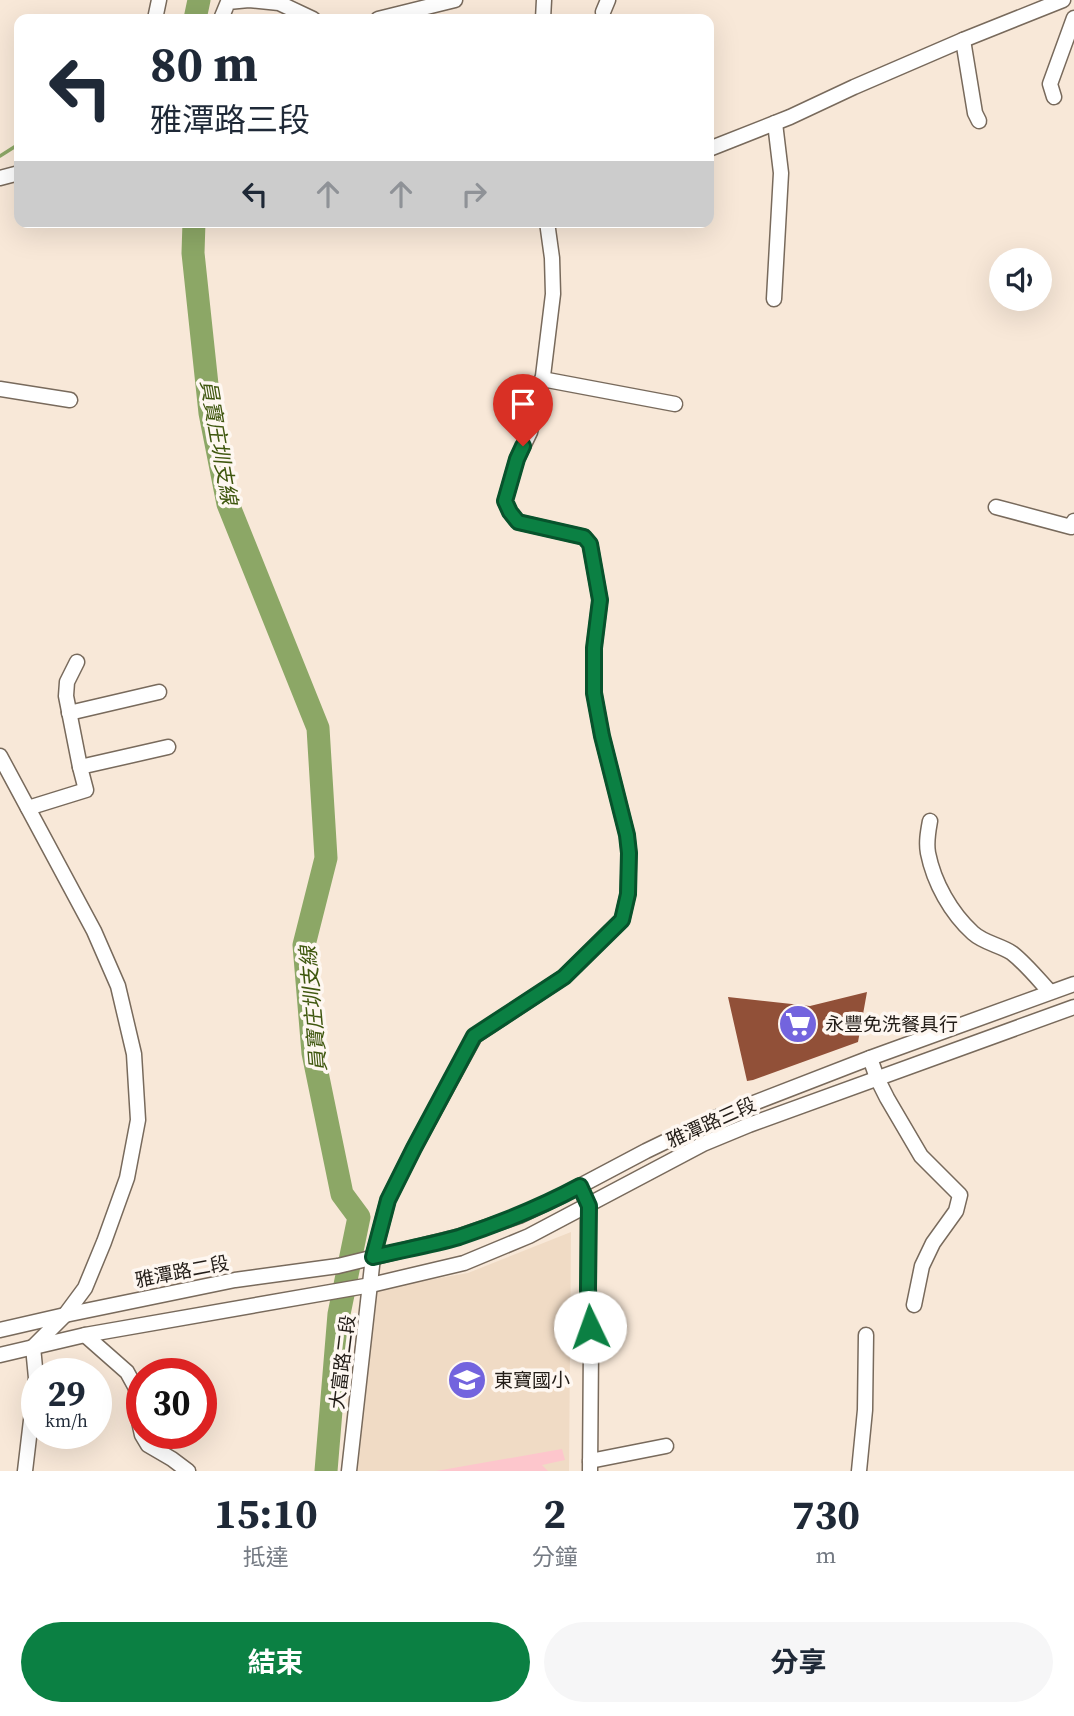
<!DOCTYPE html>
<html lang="zh-TW">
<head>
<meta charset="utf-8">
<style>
	:root { --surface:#fff; --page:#f6f6f7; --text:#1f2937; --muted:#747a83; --accent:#0b8043 }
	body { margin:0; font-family:"Source Serif 4","Noto Sans TC",serif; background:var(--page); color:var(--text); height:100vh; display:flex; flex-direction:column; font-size:26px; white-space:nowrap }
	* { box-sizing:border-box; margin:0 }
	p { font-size:23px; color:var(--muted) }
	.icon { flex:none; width:38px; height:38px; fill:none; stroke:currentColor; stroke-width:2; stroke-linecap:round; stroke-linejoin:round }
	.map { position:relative; height:1471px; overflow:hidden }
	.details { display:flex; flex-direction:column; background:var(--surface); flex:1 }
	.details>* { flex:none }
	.hud { position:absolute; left:14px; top:14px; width:700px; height:214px; border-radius:14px; box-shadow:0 7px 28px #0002; background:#fff; color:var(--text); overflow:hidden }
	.fabs { position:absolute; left:989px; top:248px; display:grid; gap:14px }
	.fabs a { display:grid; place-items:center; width:63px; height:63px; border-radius:50%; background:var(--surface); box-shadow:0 7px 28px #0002; font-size:35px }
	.speed { position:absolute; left:21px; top:1358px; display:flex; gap:14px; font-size:35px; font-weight:700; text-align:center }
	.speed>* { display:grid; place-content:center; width:91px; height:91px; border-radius:50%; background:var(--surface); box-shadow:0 7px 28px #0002; line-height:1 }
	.speed small { font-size:18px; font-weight:400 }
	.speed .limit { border:10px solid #d22; background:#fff; color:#111 }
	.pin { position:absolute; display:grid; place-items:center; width:60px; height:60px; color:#fff; margin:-72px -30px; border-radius:50% 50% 50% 0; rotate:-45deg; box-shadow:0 0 7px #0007 }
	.pin .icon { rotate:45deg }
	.me { position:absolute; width:77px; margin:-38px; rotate:357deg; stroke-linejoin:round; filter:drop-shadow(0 0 5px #0008) }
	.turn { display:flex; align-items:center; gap:24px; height:147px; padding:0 21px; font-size:32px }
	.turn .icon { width:91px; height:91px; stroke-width:2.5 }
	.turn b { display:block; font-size:49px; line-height:60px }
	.lanes { display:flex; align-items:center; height:66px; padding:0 21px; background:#0003; justify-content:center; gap:35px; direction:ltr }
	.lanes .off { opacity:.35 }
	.eta { display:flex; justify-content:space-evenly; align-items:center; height:119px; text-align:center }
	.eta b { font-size:42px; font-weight:700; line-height:49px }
	.action { display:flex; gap:14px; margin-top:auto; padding:14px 21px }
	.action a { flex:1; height:80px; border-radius:42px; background:var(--accent); color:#fff; font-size:28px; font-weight:700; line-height:80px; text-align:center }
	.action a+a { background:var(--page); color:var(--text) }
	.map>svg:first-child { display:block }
	.built { fill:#f0dbc5 }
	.green { fill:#fdc6cc }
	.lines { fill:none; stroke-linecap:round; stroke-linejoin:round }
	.stream { stroke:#8ca766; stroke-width:3.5 }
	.river { stroke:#8ca766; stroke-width:23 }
	.building { fill:#915038 }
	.minor-casing { stroke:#786a5c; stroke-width:17 }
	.minor { stroke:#fff; stroke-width:14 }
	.route-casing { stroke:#07532c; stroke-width:18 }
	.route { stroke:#0b8043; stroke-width:12 }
	.labels { text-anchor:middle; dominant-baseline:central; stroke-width:7; stroke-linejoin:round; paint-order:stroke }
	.poi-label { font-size:19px; fill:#231d18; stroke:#fef7f1; text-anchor:start }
	.street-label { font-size:19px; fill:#231d18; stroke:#fef7f1 }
	.water-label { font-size:21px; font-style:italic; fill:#3f570f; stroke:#fef7f1 }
</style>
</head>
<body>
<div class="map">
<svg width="1074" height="1471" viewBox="0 0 1074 1471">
	<rect width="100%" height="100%" fill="#f8e8d8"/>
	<path class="built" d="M571 1232 569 1471H352L375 1289 468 1273Z"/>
	<path class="green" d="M562 1449 565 1460 542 1465 548 1471H436Z"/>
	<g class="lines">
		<g class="stream">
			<path d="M185 19 198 3"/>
			<path d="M0 156 19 144"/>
		</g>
		<g class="river">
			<path d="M195 19 199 0"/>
			<path d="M194 222 193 253 210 413 228 504 318 728 326 858 304 945 313 1053 342 1194 359 1217 339 1314 326 1471"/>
		</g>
	</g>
	<path class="building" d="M867 992 858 1042 753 1080 747 1081 728 997 810 1006Z"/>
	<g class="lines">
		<defs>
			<g id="minor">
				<path d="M603 12 608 0"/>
				<path d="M155 19 159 0"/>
				<path d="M221 19 228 2 249 0 279 3 313 19"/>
				<path d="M378 19 455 0"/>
				<path d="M543 19 544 0"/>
				<path d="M963 40 975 113 979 121"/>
				<path d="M1054 97 1050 84 1074 18"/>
				<path d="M709 149 790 117 854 87 963 40 1063 0"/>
				<path d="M0 178 19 173"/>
				<path d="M774 299 781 173 775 123"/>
				<path d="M542 379 675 404"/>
				<path d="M0 389 70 400"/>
				<path d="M996 507 1071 527 1074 521"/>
				<path d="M77 662 67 682 66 696 80 767"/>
				<path d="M69 713 159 692"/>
				<path d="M0 756 94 931 118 986 134 1054 138 1120 127 1178 104 1242 85 1288 65 1315 33 1347 36 1378 25 1471"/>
				<path d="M28 808 86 790 80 767 168 747"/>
				<path d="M930 821C928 832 926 842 928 853 934 883 951 913 973 933 984 943 1000 945 1012 953 1026 964 1038 979 1050 992"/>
				<path d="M870 1058 877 1078 887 1098 921 1156 960 1195 956 1211 933 1243 922 1266 914 1305"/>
				<path d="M580 1186 588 1206V1289L591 1346 590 1471"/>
				<path d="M0 1330 65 1315 235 1280 338 1266 457 1237 519 1216 561 1196 646 1151 710 1120 870 1058 1074 984"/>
				<path d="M85 1335 127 1372 138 1392V1417L142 1435 148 1445 172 1459 188 1471"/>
				<path d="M0 1355 85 1335 371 1285 464 1263 529 1236 703 1144 749 1125 1074 1007"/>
				<path d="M590 1461 666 1446"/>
				<path d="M349 1471 373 1257 388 1200 414 1148 475 1036 564 977 622 920 628 894 629 853 627 835 602 736 594 693V648L600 600 590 544 584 537 518 522 510 512 505 501 517 459 530 432 543 376 553 294 552 258 547 222"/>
				<path d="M859 1471 865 1410 866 1335"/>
			</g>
		</defs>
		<use href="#minor" class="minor-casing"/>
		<use href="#minor" class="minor"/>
	</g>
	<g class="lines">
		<defs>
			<path id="route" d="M523 446 517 459 505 501 510 512 518 522 584 537 590 544 600 600 594 648V693L602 736 627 835 629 853 628 894 622 920 564 977 474 1036 414 1148 388 1200 373 1257C402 1250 431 1245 459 1237 501 1223 541 1207 580 1186L589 1206 588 1289 590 1327"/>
		</defs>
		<use href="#route" class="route-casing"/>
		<use href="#route" class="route"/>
	</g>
	<defs>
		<symbol id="supermarket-disc" viewBox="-11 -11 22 22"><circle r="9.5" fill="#7364de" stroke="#fef7f1"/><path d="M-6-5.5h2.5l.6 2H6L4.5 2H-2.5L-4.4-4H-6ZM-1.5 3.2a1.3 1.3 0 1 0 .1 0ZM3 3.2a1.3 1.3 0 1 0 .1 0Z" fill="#fff"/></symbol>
		<symbol id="school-disc" viewBox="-11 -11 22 22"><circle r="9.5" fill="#7364de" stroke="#fef7f1"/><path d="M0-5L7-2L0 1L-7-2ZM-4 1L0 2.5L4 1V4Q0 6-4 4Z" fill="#fff"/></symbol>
	</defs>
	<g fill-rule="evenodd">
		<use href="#supermarket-disc" x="776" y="1002" width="44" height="44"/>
		<use href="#school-disc" x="445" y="1358" width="44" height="44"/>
	</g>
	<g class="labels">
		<g class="poi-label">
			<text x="825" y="1024">永豐免洗餐具行</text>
			<text x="494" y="1380">東寶國小</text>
		</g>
		<g class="street-label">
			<text transform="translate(711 1122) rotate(-24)">雅潭路三段</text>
			<text transform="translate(182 1271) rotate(-11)">雅潭路二段</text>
			<text transform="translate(342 1362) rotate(-83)">大富路二段</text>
		</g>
		<g class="water-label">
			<text transform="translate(219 442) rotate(80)">員寶庄圳支線</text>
			<text transform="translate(313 1009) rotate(-95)">員寶庄圳支線</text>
		</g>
	</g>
</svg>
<div class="fabs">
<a><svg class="icon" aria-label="sound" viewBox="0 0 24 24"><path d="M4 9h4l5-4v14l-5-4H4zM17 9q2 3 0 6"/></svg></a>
</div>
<div class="speed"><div>29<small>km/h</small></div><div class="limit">30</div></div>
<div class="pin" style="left:523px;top:446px;background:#d93025"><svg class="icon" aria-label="arrive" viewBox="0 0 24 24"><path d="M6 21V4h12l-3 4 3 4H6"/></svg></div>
<svg class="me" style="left:590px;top:1327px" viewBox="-20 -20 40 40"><circle r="19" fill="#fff"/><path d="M0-13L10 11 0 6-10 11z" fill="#0b8043"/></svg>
<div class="hud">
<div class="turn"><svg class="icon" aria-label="left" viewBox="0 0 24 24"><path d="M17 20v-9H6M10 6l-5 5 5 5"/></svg><div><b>80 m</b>雅潭路三段</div></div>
<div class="lanes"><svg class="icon" aria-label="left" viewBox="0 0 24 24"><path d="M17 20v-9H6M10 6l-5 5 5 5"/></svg><svg class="icon off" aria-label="ahead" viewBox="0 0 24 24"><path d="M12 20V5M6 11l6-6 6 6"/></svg><svg class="icon off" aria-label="ahead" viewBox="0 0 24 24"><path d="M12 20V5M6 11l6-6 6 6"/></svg><svg class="icon off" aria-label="right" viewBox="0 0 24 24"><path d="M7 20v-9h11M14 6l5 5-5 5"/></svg></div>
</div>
</div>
<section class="details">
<div class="eta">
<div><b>15:10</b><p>抵達</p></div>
<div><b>2</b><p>分鐘</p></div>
<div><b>730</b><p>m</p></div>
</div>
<div class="action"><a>結束</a><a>分享</a></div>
</section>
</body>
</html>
